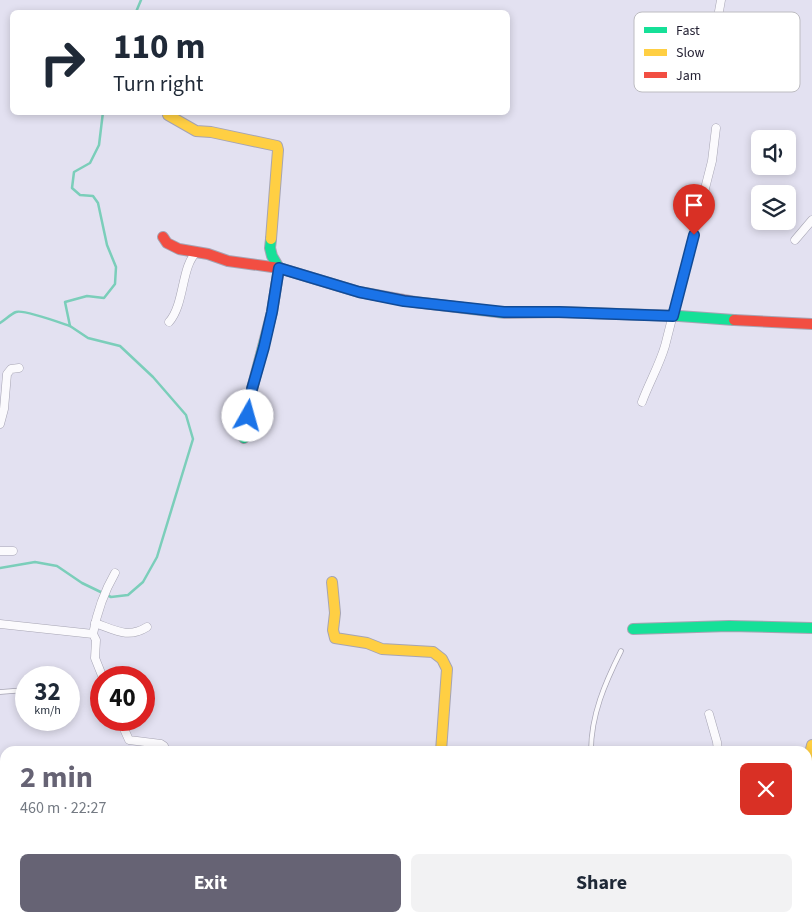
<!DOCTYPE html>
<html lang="en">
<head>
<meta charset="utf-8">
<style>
	:root { --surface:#fff; --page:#f2f2f3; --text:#1f2937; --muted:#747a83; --accent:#666374 }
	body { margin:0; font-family:"Source Sans 3",sans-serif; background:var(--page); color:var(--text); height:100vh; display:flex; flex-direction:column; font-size:19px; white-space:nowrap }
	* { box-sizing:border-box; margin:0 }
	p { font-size:16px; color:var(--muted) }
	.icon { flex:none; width:28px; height:28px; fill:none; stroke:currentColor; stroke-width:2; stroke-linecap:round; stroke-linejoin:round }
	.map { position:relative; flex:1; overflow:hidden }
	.details { position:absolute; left:0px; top:746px; width:812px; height:176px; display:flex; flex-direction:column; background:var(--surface); border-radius:15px 15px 0 0; box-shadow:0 2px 8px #0003 }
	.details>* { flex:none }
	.guide { position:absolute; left:10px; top:10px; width:500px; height:105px; border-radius:8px; box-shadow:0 2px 8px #0003; background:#fff; color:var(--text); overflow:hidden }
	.fabs { position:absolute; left:751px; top:130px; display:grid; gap:10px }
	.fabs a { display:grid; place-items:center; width:45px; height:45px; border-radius:8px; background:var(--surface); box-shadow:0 2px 8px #0003; font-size:25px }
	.speed { position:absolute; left:15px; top:666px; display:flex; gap:10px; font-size:25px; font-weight:700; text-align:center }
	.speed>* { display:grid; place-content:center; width:65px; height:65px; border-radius:50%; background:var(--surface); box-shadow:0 2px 8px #0003; line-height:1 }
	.speed small { font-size:12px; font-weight:400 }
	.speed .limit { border:8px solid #d22; background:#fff; color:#111 }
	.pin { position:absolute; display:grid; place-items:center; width:42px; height:42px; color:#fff; margin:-51px -21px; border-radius:50% 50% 50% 0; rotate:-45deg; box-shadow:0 0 5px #0007 }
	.pin .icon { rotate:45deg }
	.me { position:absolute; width:55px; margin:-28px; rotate:7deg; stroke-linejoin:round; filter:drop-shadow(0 0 4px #0008) }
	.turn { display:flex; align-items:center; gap:18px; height:105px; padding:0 20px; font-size:22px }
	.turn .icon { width:65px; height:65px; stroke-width:2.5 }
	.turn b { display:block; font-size:35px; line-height:42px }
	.round { display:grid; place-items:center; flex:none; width:52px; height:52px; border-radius:8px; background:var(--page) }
	.head { display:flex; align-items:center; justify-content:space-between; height:85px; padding:0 20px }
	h1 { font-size:30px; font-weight:700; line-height:38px; color:var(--accent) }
	.cta { display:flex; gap:10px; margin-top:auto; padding:10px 20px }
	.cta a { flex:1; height:58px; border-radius:8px; background:var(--accent); color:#fff; font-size:20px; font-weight:700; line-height:58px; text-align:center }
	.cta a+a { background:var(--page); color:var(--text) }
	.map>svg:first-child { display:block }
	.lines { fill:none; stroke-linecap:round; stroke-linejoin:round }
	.stream { stroke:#7bceba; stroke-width:2.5 }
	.lane-casing { stroke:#a6a4b3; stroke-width:5.5 }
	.street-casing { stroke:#a6a4b3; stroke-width:9 }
	.fast-casing { stroke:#a6a4b3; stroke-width:12 }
	.slow-casing { stroke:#a6a4b3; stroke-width:12 }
	.jam-casing { stroke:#a6a4b3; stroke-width:12 }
	.lane { stroke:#fbfafd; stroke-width:4 }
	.street { stroke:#fbfafd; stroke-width:8 }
	.fast { stroke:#16e098; stroke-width:10 }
	.slow { stroke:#ffcf43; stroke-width:10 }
	.jam { stroke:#f24e42; stroke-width:10 }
	.route-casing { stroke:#114b97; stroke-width:12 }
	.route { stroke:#1a73e8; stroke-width:9 }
	.key { fill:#fff; stroke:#bdbcc1; stroke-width:1 }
	.key-label { font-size:14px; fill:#221f31 }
</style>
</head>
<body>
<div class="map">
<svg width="812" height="922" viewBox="0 0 812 922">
	<rect width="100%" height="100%" fill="#e3e1f1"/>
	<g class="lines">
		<g class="stream">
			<path d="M136 12 141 0"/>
			<path d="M0 323C5 320 11 314 16 312 23 309 61 323 70 326"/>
			<path d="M0 568 35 562 57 566 82 583 111 597 128 595 143 582 157 557 193 439 186 415 153 377 120 346 88 338 70 326 65 302 87 296 104 298 115 284 116 267 107 245 98 203 93 196 80 195 72 188 74 172 90 163 99 145 103 112"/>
		</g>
		<defs>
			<g id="lane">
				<path d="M0 692 26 690"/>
				<path d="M591 751C591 715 605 683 621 651"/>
			</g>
			<g id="street">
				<path d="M675 43 714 21 718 17 721 0"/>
				<path d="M795 240 812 220"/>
				<path d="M169 322C185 304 181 265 197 252"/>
				<path d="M642 402C649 383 659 366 665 346L712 161 716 128"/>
				<path d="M0 424 4 409 7 374 11 369 19 368"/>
				<path d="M0 551H13"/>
				<path d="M95 623C115 630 128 639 147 627"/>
				<path d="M0 624 93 634 96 640 95 658 103 678"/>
				<path d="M93 634C97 612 104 592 115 573"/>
				<path d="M709 714 717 742 718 751"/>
				<path d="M120 720 129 740 161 744 164 746 165 751"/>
				<path d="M808 822 812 823"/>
				<path d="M0 848 5 849"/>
				<path d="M792 918 812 921"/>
				<path d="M16 922 20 918"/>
				<path d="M117 922V918"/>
				<path d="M373 922 374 918"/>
			</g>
			<g id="fast">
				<path d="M415 302 505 313 559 312 679 316 734 320"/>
				<path d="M244 438 252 389 272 312 279 268 272 256 270 248 271 239"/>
				<path d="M633 629 729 626 812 628"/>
				<path d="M764 922 766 918"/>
			</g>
			<g id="slow">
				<path d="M168 115 196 131 211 132 277 146 278 150 271 239"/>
				<path d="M332 582 335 613 333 630 335 638 367 643 382 649 433 652 442 659 447 669 441 751"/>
				<path d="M808 762 812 745"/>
				<path d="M808 810 812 792"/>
			</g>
			<g id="jam">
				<path d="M163 237 167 243 179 249 208 254 228 261 279 268 359 292 415 302"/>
				<path d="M734 320 812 324"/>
				<path d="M777 922 778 918"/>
			</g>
		</defs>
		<use href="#lane" class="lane-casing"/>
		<use href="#street" class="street-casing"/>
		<use href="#fast" class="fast-casing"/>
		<use href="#slow" class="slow-casing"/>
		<use href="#jam" class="jam-casing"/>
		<use href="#lane" class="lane"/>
		<use href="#street" class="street"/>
		<use href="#fast" class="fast"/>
		<use href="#slow" class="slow"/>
		<use href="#jam" class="jam"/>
	</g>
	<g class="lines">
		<defs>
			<path id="route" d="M248 416 252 389 264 347 272 312 279 268 359 292 404 301 504 312H559L673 316 694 235"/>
		</defs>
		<use href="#route" class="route-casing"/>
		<use href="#route" class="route"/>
	</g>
	<rect x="634" y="12" width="166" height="80" rx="8" class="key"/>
	<rect x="644" y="27" width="23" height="6" fill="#16e098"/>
	<rect x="644" y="49" width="23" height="7" fill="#ffcf43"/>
	<rect x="644" y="72" width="23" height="6" fill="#f24e42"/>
	<g class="key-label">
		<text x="676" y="35">Fast</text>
		<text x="676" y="57">Slow</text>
		<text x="676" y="80">Jam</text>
	</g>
</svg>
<div class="fabs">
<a><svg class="icon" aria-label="sound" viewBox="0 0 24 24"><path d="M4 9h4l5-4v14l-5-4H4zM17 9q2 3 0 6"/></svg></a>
<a><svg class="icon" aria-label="layers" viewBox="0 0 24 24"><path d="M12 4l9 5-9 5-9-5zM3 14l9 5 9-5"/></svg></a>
</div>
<div class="speed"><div>32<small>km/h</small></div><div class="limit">40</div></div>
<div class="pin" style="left:694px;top:235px;background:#d93025"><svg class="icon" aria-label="arrive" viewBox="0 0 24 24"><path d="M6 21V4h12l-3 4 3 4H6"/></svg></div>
<svg class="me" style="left:248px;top:416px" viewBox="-20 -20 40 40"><circle r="19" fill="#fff"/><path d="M0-13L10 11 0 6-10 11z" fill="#1a73e8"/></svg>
<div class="guide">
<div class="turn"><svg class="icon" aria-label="right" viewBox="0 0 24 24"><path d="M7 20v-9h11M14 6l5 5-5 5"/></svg><div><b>110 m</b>Turn right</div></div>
</div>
<section class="details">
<div class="head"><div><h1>2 min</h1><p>460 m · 22:27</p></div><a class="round" style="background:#d93025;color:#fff"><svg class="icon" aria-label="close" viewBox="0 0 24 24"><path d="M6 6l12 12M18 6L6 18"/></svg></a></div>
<div class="cta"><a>Exit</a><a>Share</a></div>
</section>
</div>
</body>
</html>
